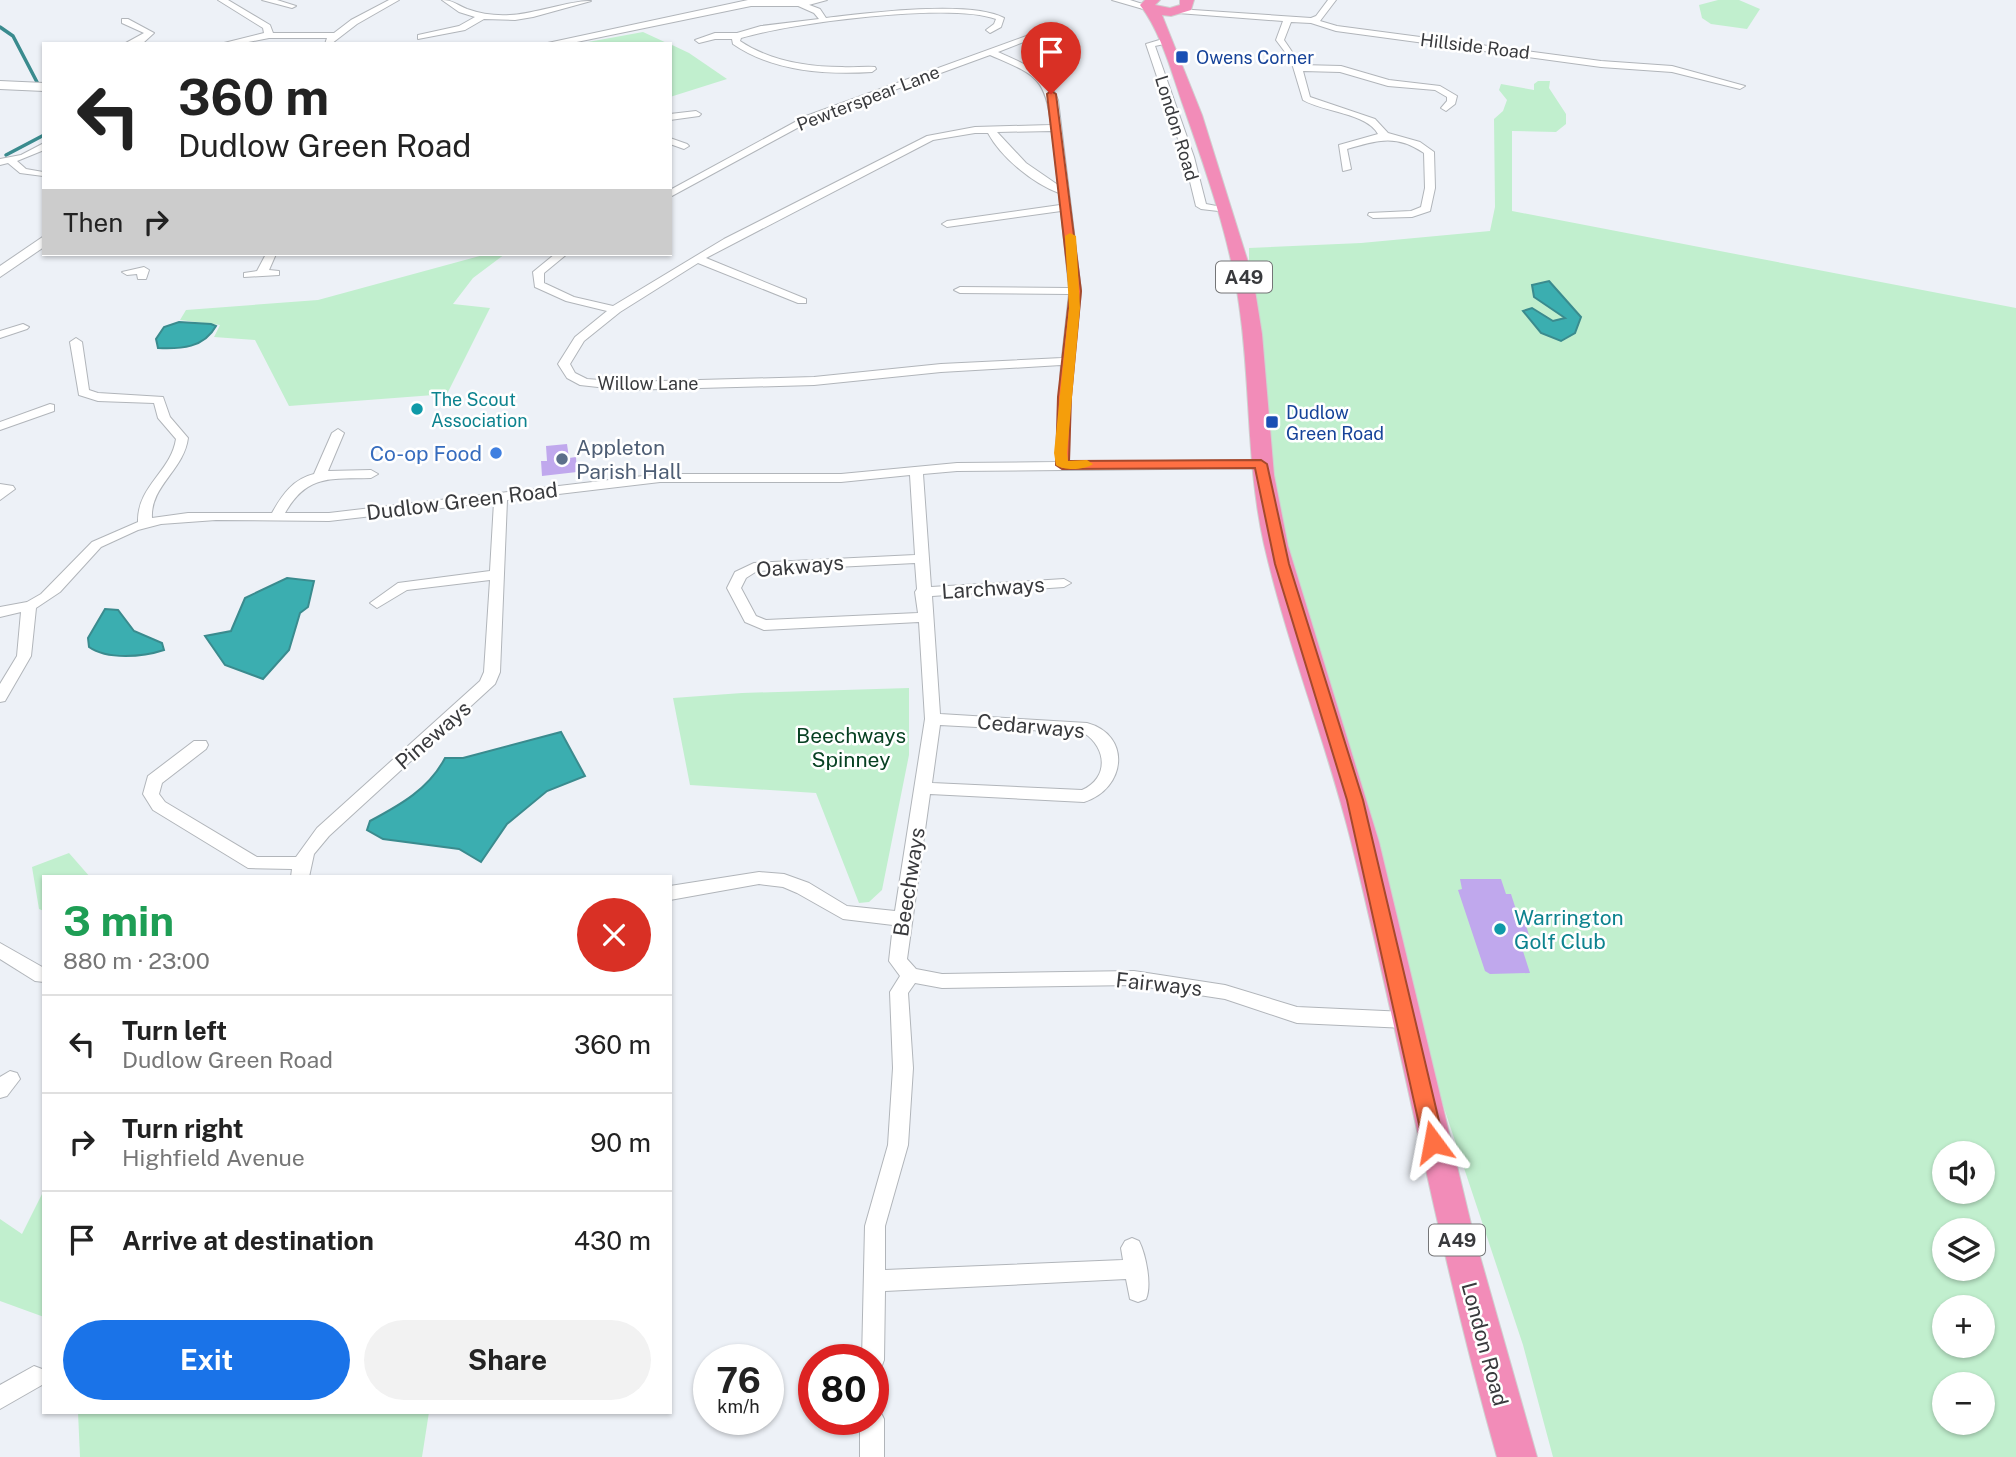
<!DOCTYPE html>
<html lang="en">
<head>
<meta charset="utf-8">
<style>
	:root { --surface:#fff; --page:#f2f2f2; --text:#222; --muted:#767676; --line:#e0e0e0; --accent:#1a73e8 }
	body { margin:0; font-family:"Public Sans",sans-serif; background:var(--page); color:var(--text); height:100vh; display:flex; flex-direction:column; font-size:26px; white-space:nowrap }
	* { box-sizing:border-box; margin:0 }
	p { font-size:23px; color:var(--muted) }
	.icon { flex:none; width:38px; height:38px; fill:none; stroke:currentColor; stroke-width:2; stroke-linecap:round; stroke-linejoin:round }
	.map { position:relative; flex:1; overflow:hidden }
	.sheet { position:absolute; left:42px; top:875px; width:630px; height:539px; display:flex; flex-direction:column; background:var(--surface); border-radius:0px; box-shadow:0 2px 5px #0004 }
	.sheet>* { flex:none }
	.guide { position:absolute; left:42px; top:42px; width:630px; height:214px; border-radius:0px; box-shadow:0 2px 5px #0004; background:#fff; color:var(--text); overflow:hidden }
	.fabs { position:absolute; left:1932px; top:1141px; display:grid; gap:14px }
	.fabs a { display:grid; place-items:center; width:63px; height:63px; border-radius:50%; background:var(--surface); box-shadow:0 2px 5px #0004; font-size:35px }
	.speed { position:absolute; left:693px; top:1344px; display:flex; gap:14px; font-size:35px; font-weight:700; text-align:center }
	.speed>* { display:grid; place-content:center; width:91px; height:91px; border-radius:50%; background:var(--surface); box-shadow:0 2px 5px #0004; line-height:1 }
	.speed small { font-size:18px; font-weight:400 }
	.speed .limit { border:10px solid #d22; background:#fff; color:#111 }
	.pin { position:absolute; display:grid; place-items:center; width:60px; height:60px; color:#fff; margin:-72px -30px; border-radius:50% 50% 50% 0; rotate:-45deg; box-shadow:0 0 7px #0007 }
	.pin .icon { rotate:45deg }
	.me { position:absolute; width:77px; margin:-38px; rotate:347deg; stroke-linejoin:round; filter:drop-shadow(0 0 5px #0008) }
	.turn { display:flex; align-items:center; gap:24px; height:147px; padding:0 21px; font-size:32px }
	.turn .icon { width:91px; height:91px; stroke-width:2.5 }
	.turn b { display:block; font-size:49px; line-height:60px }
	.then { display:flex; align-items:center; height:66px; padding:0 21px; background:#0003; gap:14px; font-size:26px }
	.round { display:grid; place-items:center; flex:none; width:74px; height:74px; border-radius:37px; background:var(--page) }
	.summary { display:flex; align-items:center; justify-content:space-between; height:119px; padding:0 21px }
	h1 { font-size:42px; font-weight:700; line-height:52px; color:#1e9e55 }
	.action { display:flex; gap:14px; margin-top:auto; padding:14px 21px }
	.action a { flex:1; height:80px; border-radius:42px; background:var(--accent); color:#fff; font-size:28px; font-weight:700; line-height:80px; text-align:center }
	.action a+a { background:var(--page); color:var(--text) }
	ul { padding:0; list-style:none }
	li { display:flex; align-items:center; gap:21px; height:98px; padding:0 21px; border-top:2px solid var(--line) }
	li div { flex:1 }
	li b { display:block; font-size:26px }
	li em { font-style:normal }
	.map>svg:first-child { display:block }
	.green { fill:#c1efce; fill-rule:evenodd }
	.water { fill:#3baeb0; stroke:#3a8b8e; stroke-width:2 }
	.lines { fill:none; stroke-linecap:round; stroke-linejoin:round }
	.stream { stroke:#3a8b8e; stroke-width:3.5 }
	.building { fill:#c0a8ed }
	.minor-casing { stroke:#b1b5ba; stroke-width:2 }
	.tertiary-casing { stroke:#b1b5ba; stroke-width:2 }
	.trunk-casing { stroke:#cfd0d0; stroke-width:2 }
	.minor { fill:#fff; fill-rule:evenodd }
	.tertiary { fill:#fff; fill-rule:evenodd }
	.trunk { fill:#f28cb8; fill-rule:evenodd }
	.route { fill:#ff7043; stroke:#a6492c; stroke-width:2 }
	.slow { fill:#f59e0b }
	.transit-dot { fill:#1a4fb4; stroke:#fff; stroke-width:2.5 }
	.culture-dot { fill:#0f9aa8; stroke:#fff; stroke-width:2.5 }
	.shop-dot { fill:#3f7fe0; stroke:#fff; stroke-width:2.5 }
	.service-dot { fill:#5c6f8a; stroke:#fff; stroke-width:2.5 }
	.labels { text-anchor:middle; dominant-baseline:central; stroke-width:5; stroke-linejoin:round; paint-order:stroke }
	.far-street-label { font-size:18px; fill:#393a3d; stroke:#fff }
	.far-transit-label { font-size:18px; fill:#164399; stroke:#fff; text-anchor:start }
	.far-culture-label { font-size:18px; fill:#0d838f; stroke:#fff; text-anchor:start }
	.shield { fill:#fff; stroke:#747577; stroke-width:2 }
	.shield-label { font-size:19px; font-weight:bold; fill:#393a3d }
	.service-label { font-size:21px; fill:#4e5e75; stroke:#fff; text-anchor:start }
	.shop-label { font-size:21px; fill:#366cbe; stroke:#fff; text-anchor:end }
	.street-label { font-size:21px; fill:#393a3d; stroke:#fff }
	.park-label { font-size:21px; fill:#074122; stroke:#fff }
	.culture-label { font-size:21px; fill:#0d838f; stroke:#fff; text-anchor:start }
</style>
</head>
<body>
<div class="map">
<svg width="2016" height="1457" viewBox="0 0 2016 1457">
	<rect width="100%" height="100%" fill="#edf1f7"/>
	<g class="green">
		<path d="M1718 0H1739L1760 9 1747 29 1711 24 1702 18 1699 5Z"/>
		<path d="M643 32 669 44H581L588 42Z"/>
		<path d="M670 44 689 53 727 79 670 97Z"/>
		<path d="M1538 81H1550L1549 88 1566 114V124L1556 132 1512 131V211L2016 308V1457H1553L1523 1345 1394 958 1288 586 1249 313V248L1361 243 1490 231 1495 207 1494 119 1503 111 1507 100 1499 90 1501 84 1534 90V84ZM1944 1153H1983V1192H1944ZM1944 1230H1983V1269H1944ZM1944 1307H1983V1346H1944ZM1944 1384H1983V1423H1944Z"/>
		<path d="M487 254H505L473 278 453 304 490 308 447 394 289 406 255 340 214 337 220 325 180 320 186 310 318 300Z"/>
		<path d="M909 688V755L882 890 869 902 859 903 816 793 690 785 673 698 742 693Z"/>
		<path d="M69 853 90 877H44V911L39 909 32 867Z"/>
		<path d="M44 1190V1317L0 1301V1219L22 1234Z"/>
		<path d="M78 1412H429L422 1457H80Z"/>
	</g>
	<g class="water">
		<path d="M1549 281 1581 317 1575 333 1561 341 1541 333 1523 311 1532 308 1553 321 1565 318 1534 297 1532 285Z"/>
		<path d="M179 322 211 324 216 326C204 348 181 349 158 348L156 339 164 327Z"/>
		<path d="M287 578 314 581 308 607 300 613 289 650 263 679 225 665 205 636 231 631 245 598Z"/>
		<path d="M105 609 118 610 134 631 162 643 164 650C143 657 107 660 89 647L88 638Z"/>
		<path d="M561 732 585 776 547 791 507 824 481 862 459 849 383 839 367 830 370 821C400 805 429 789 445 758H463Z"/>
	</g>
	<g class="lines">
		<g class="stream">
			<path d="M0 27 13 36 38 84"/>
			<path d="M6 155 44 135"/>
		</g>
	</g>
	<g class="building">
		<path d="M567 444 569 458 576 457 577 472 542 476 541 461H547L546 446Z"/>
		<path d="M1460 879H1501L1506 894H1511L1520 922H1525L1532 945H1521L1530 973 1490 974 1485 971 1458 890 1462 889Z"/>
	</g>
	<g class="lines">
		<defs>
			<g id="minor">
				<path d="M218 0H228L270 25 273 33H334L351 20 389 0H399L357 24 331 44H325L327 38H269L238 44H220L264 33 263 28Z"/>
				<path d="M262 0H277L296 6 292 8Z"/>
				<path d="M442 0C453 0 457 5 467 9 481 14 496 16 510 15 534 14 572 0 591 1L533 17 515 20 484 19 465 30 418 39V35L459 26 475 17 459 12Z"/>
				<path d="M1328 0H1336L1320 21 1337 26 1601 61 1672 66 1745 86 1740 89 1672 72 1601 67 1336 31 1311 23 1291 22 1284 40 1301 65 1341 66 1389 80 1440 86 1457 96 1455 104 1446 111 1441 108 1447 101V97L1435 90 1388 86 1340 72 1303 71 1310 97 1375 119 1388 133 1420 142 1434 152 1435 188 1430 211 1412 217 1373 218 1368 215 1369 213 1411 211 1421 207 1425 188 1424 153C1396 134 1378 140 1347 149L1351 169 1343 171 1339 145 1378 134C1367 113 1323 112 1303 100L1291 60 1276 40 1283 21 1178 13 1174 11 1178 9 1311 18 1316 16Z"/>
				<path d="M799 1 820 9 826 18C867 13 971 0 1004 18L1001 27 990 33 986 30 994 24 996 19C950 2 790 23 741 38L740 41C770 61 807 67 842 67 853 68 864 66 875 67L876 69 872 72C825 75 772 71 733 44L732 39H715L699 43 695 40 715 33H737L761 26 819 19 814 13 796 5Z"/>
				<path d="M122 19H128L154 33 143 43 124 44 144 33 122 23Z"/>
				<path d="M1032 34 1039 36 998 52C1023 63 1048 73 1058 100L1081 291 1070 397 1069 462 1261 460 1267 464 1261 468 957 471 923 474 931 587 1064 579 1071 583 1064 587 932 596 940 714 1087 723C1132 735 1126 789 1084 802L930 794 907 959 916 969 942 974 1134 971 1225 985 1297 1007 1406 1012 1413 1015 1415 1020 1413 1025 1406 1028 1297 1023 1225 999 1134 985 942 988 915 983 908 993 913 1068 908 1145 885 1226V1270L1123 1260 1121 1248 1125 1241 1132 1238 1139 1241C1146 1255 1152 1285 1146 1299L1138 1302 1130 1299 1126 1279 885 1291 884 1360 881 1368 873 1371V1360H862L865 1226 888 1145 893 1068 890 992 900 976 889 961 893 925 843 919 797 893 783 887 759 884 670 900V886L759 872 784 874 809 883 847 906 895 911 925 719 919 622 764 630 745 622 727 588 735 572 754 563 915 555 910 475 841 482H660L507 500 500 672 495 684 329 836 314 854 309 877H291L292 869 248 868 153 810 143 794 148 776 194 741H206L208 745 206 749 162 783 159 794 165 802 257 857H296L317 828 480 681 484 672 490 580 407 590 377 608 370 603 398 583 490 571 494 502 329 521 216 520 161 524 138 530 101 547 60 592 36 608 31 656 5 701 0 702V684L17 656 21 612 0 617V607L27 602 41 594 92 542 138 522C137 486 171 472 176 439L158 418 154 403 98 401 79 395 70 342 76 338 82 342 89 390 98 393 163 397 170 417 188 438C184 470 150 486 152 518L188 513H272C282 495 293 479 314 474L332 433 338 429 344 433 328 471 371 470 378 474 371 478C331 479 307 474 285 513H329L660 474H841L957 463 1056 462 1061 365 941 372 814 385 625 390 580 385 567 378 558 364 575 337 607 311 566 301 535 287 533 272 555 254H567L544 273V283L574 297 613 306 724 239 927 136 975 127 1051 125C1046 76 1033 74 990 55L812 120 670 197V190L806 116ZM1052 131 1058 185 1026 163 997 132ZM975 133H988C1001 157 1032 183 1059 193L1060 205 947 221 942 224 947 227 1061 211 1069 288 960 287 954 290 960 293 1069 294 1062 358 941 364 814 377 625 382 587 379 575 373 570 364 584 341 620 312 698 263 798 303H806V299L706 258 933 140ZM915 563 917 589 915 592 918 613 766 620 756 616 741 588 746 578 757 571ZM940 725 1084 733C1107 748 1109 778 1082 790L932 783Z"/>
				<path d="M1166 38 1170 41 1169 43 1155 46 1194 157 1206 204 1227 208V212L1201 209 1196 206 1184 157 1146 44Z"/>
				<path d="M696 111 701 114 699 116 670 120V114Z"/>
				<path d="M670 138 687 144 689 146 684 149 670 144Z"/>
				<path d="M44 143V150L17 161 26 169 43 172V176L20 173 8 163 0 165V159L21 155Z"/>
				<path d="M266 254H276L269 270 279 271V275L244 277V273L257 271Z"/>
				<path d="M144 267 149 270 146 279H138L137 274 127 275 122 272Z"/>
				<path d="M23 324 29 327 27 329 0 338V331Z"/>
				<path d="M50 404 54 405V411L0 430V422Z"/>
				<path d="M0 484 13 486 15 489 0 500Z"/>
				<path d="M0 943 44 968V982L35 981 0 959Z"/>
				<path d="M10 1071 17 1073 20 1079 7 1096 0 1098V1077Z"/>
				<path d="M34 1366 42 1369V1385L0 1409V1385Z"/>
				<path d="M873 1408 880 1411 884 1419V1457H860V1419H873Z"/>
			</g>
			<g id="tertiary">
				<path d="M748 0H827L805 6H751L567 44H543Z"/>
				<path d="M1112 0H1130L1155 8 1150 11Z"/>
				<path d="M0 81 44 83V91L0 89Z"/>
				<path d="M44 236V247L0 277V266Z"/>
			</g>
			<path id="trunk" d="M1145 0H1160L1155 5 1170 8 1180 5V0H1194L1191 10 1171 16 1162 15 1202 115 1253 278 1262 334 1274 475 1288 546 1379 842 1472 1228 1537 1457H1497C1439 1254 1402 1046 1351 841 1326 741 1287 644 1264 544 1246 464 1251 384 1239 304 1230 239 1206 171 1184 108 1172 74 1162 34 1140 5Z"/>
		</defs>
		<use href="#minor" class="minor-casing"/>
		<use href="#tertiary" class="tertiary-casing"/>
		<use href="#trunk" class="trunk-casing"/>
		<use href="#minor" class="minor"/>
		<use href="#tertiary" class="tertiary"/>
		<use href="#trunk" class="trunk"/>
	</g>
	<path class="route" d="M1051 91 1056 94 1081 291 1071 397 1069 461 1261 460 1267 464 1289 564 1363 800 1444 1142 1441 1149 1433 1151 1426 1149 1423 1142 1347 800 1275 564 1255 468 1062 469 1056 465 1058 397 1070 291 1047 94Z"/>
	<path class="slow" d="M1070 233 1076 236 1080 308 1067 453 1068 461 1087 460 1093 464C1085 470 1064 471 1056 465L1054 453 1069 308 1065 236Z"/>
	<g class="transit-dot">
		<rect x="1175" y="50" width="14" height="14" rx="3.5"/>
		<rect x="1265" y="415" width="14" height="14" rx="3.5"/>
	</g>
	<g class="culture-dot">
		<circle cx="417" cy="409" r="7"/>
		<circle cx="1500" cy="929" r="7"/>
	</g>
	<circle class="shop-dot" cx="496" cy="453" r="7"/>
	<circle class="service-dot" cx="562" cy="459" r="7"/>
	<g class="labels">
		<g class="far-street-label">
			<text transform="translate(1475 46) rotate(7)">Hillside Road</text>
			<text transform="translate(868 98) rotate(-21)">Pewterspear Lane</text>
			<text transform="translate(1177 128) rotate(73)">London Road</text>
			<text x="648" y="383">Willow Lane</text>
		</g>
		<g class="far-transit-label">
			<text x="1196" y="57">Owens Corner</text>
			<text x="1286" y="412">Dudlow<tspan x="1286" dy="21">Green Road</tspan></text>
		</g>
		<g class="far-culture-label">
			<text x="431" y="399">The Scout<tspan x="431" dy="21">Association</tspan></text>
		</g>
		<g class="shield">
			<rect x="1216" y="261.5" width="56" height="31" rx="5"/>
			<rect x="1429" y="1224.5" width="56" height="31" rx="5"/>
		</g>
		<g class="shield-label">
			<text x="1244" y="277">A49</text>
			<text x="1457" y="1240">A49</text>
		</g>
		<g class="service-label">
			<text x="576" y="447">Appleton<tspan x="576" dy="24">Parish Hall</tspan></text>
		</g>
		<g class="shop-label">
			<text x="482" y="453">Co-op Food</text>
		</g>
		<g class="street-label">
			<text transform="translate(462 501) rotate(-7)">Dudlow Green Road</text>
			<text transform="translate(800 566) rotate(-5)">Oakways</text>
			<text transform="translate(993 588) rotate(-4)">Larchways</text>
			<text transform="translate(1031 726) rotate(5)">Cedarways</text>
			<text transform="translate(433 735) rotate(-41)">Pineways</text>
			<text transform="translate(909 882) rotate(-81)">Beechways</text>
			<text transform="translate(1159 984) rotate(6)">Fairways</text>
			<text transform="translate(1485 1344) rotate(75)">London Road</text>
		</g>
		<g class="park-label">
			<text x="851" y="735">Beechways<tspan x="851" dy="24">Spinney</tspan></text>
		</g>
		<g class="culture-label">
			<text x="1514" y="917">Warrington<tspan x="1514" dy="24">Golf Club</tspan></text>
		</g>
	</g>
</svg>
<div class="fabs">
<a><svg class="icon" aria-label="sound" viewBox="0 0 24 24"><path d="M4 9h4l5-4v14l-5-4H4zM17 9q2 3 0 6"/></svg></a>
<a><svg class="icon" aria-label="layers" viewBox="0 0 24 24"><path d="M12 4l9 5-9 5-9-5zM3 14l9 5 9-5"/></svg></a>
<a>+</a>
<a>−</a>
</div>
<div class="speed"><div>76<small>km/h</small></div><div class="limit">80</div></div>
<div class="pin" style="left:1051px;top:94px;background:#d93025"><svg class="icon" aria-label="arrive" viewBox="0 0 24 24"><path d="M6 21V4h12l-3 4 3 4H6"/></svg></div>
<svg class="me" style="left:1433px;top:1142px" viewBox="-20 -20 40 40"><path d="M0-17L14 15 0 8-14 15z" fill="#ff7043" stroke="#fff" stroke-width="4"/></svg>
<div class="guide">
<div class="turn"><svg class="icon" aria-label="left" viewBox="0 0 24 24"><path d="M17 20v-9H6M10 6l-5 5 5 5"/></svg><div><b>360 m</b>Dudlow Green Road</div></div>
<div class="then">Then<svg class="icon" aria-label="right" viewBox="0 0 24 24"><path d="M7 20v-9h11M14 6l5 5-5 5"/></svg></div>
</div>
<section class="sheet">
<div class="summary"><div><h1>3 min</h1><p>880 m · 23:00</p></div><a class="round" style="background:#d93025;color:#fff"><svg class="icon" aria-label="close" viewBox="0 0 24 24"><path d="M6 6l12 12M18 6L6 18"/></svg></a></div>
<ul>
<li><svg class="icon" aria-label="left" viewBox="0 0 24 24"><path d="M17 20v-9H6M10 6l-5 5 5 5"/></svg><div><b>Turn left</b><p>Dudlow Green Road</p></div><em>360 m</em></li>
<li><svg class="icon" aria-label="right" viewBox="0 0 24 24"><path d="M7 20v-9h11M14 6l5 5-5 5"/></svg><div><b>Turn right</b><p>Highfield Avenue</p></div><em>90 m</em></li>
<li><svg class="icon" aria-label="arrive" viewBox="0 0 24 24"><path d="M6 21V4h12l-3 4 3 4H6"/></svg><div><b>Arrive at destination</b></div><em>430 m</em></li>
</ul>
<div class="action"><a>Exit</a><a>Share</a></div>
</section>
</div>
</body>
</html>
